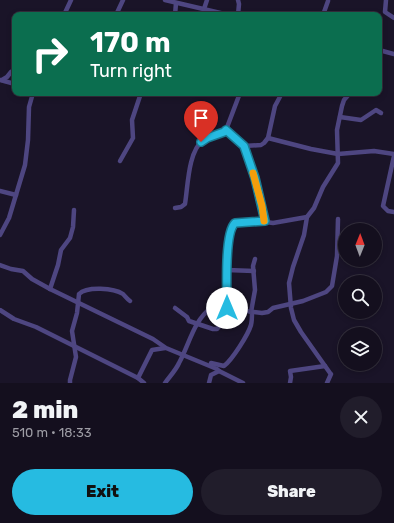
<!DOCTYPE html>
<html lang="en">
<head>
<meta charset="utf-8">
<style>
	:root { --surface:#140f1e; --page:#211d2b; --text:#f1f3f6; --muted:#9d9ca4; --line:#332f3c; --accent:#26bbe1 }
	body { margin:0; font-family:Rubik,sans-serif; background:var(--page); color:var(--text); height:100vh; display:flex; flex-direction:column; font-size:15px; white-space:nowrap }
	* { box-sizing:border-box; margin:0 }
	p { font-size:13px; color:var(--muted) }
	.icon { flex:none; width:22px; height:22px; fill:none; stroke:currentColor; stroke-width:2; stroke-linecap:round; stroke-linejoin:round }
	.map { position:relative; height:383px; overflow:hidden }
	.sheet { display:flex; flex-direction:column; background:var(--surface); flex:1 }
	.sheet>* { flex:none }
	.hud { position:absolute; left:12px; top:12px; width:370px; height:84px; border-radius:8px; box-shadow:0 2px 6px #0003,0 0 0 1px var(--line); background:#0b6e4f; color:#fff; overflow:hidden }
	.needle { width:26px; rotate:1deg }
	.fabs { position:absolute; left:338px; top:223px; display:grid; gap:8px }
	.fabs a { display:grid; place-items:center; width:44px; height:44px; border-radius:50%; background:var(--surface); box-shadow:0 2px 6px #0003,0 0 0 1px var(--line); font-size:20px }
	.pin { position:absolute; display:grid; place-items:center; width:34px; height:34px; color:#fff; margin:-41px -17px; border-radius:50% 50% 50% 0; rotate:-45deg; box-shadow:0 0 4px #0007 }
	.pin .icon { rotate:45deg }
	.me { position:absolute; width:44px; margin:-22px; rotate:0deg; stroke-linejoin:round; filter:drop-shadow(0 0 3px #0008) }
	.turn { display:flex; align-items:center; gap:14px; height:84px; padding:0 12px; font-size:18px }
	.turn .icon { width:52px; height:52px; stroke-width:2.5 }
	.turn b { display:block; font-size:28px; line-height:34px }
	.round { display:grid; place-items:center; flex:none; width:42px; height:42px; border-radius:21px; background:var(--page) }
	.head { display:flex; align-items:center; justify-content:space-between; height:68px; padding:0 12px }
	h1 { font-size:24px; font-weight:800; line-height:30px }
	.button { display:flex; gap:8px; margin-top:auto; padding:8px 12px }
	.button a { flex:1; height:46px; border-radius:24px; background:var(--accent); color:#111; font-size:16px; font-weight:800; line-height:46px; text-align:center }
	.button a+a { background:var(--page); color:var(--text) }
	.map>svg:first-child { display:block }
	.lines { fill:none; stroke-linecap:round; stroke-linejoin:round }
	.minor { stroke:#4e4681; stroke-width:4.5 }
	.route-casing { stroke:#197a92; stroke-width:10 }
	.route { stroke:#26bbe1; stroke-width:7 }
	.slow { stroke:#f59e0b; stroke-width:7 }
</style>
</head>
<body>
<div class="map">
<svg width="394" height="383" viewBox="0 0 394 383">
	<rect width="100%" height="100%" fill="#1a1428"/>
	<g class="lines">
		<g class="minor">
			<path d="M165 0 229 15"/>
			<path d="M238 0 239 4 238 15"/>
			<path d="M386 0 385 12 394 18"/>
			<path d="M204 9 207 0"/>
			<path d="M64 15 71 0"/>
			<path d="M116 15 123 0"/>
			<path d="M175 15 176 3"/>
			<path d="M323 15 328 1"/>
			<path d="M379 50 394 54"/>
			<path d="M0 80 15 84"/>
			<path d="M2 80 7 77 11 72"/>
			<path d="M340 117 361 120 376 110 381 113"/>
			<path d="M226 130 244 146 255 178 266 222 273 223 307 217"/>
			<path d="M268 138 311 149 338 154 374 151 394 154"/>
			<path d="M244 146 261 145 264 143 268 138 275 106 282 93"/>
			<path d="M394 156 383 206 388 211 394 212"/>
			<path d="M120 161 133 138 132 120 141 93"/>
			<path d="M0 191 16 195"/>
			<path d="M175 208 181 207 185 204C188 186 188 152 203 140 208 136 217 135 224 133L226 130 240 93"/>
			<path d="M0 235 9 218 25 165 28 140 29 107 33 93"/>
			<path d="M0 265 11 269 23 271 32 279 50 289 153 339 166 348 217 369 219 371 243 383"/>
			<path d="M227 270 254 271"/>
			<path d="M50 289 58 265 61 250 70 238 73 227 74 210"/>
			<path d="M175 308 187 317 189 321 213 329H217L222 323"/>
			<path d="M227 308V263L232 226 235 223 265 221"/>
			<path d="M0 310 14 319 36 327 138 378 144 383"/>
			<path d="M251 312 255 290 253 266 255 259"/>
			<path d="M211 363 224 366C232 360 248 335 251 325 252 321 252 316 252 312"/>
			<path d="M138 378 152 350 165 348"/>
			<path d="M70 383V380L76 357 72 331 77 313 79 294C87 286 114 288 123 294 125 296 127 299 130 301"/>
			<path d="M165 383C170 376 176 370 179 363 190 343 193 321 212 307L262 313 268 312 273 308 303 301 326 292 332 286 337 256 338 219"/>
			<path d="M209 383 211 375 219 371"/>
			<path d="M290 383 291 377 290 371 325 366"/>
			<path d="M327 383 331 374 330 373 301 332 294 320 291 308 289 283 293 267 304 235 307 217 314 208 323 187 338 163 337 130 342 106 344 100 350 93"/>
		</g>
	</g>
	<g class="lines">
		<defs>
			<path id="route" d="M201 142 207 138 224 132 226 130 244 146 255 178 265 221 235 223C224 233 227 292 227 308"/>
		</defs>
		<use href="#route" class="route-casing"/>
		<use href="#route" class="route"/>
		<path class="slow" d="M253 173 262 206 264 221"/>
	</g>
</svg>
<div class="fabs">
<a><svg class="needle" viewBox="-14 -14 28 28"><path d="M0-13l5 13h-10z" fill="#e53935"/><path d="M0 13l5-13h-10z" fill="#9d9ca4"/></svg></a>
<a><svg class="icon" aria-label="search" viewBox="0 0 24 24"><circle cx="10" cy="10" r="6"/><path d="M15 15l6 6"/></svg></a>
<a><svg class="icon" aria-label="layers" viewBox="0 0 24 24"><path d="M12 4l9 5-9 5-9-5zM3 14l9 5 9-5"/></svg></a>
</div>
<div class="pin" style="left:201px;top:142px;background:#d93025"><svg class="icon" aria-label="arrive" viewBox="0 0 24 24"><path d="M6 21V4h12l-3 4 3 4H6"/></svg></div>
<svg class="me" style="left:227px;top:308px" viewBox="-20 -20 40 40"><circle r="19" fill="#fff"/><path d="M0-13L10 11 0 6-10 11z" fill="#26bbe1"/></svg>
<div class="hud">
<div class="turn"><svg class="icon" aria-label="right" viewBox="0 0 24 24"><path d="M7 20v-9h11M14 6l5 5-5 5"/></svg><div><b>170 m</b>Turn right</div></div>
</div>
</div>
<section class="sheet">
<div class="head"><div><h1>2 min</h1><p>510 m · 18:33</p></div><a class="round"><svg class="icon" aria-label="close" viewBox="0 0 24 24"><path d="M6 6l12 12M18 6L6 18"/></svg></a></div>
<div class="button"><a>Exit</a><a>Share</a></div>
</section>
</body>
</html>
